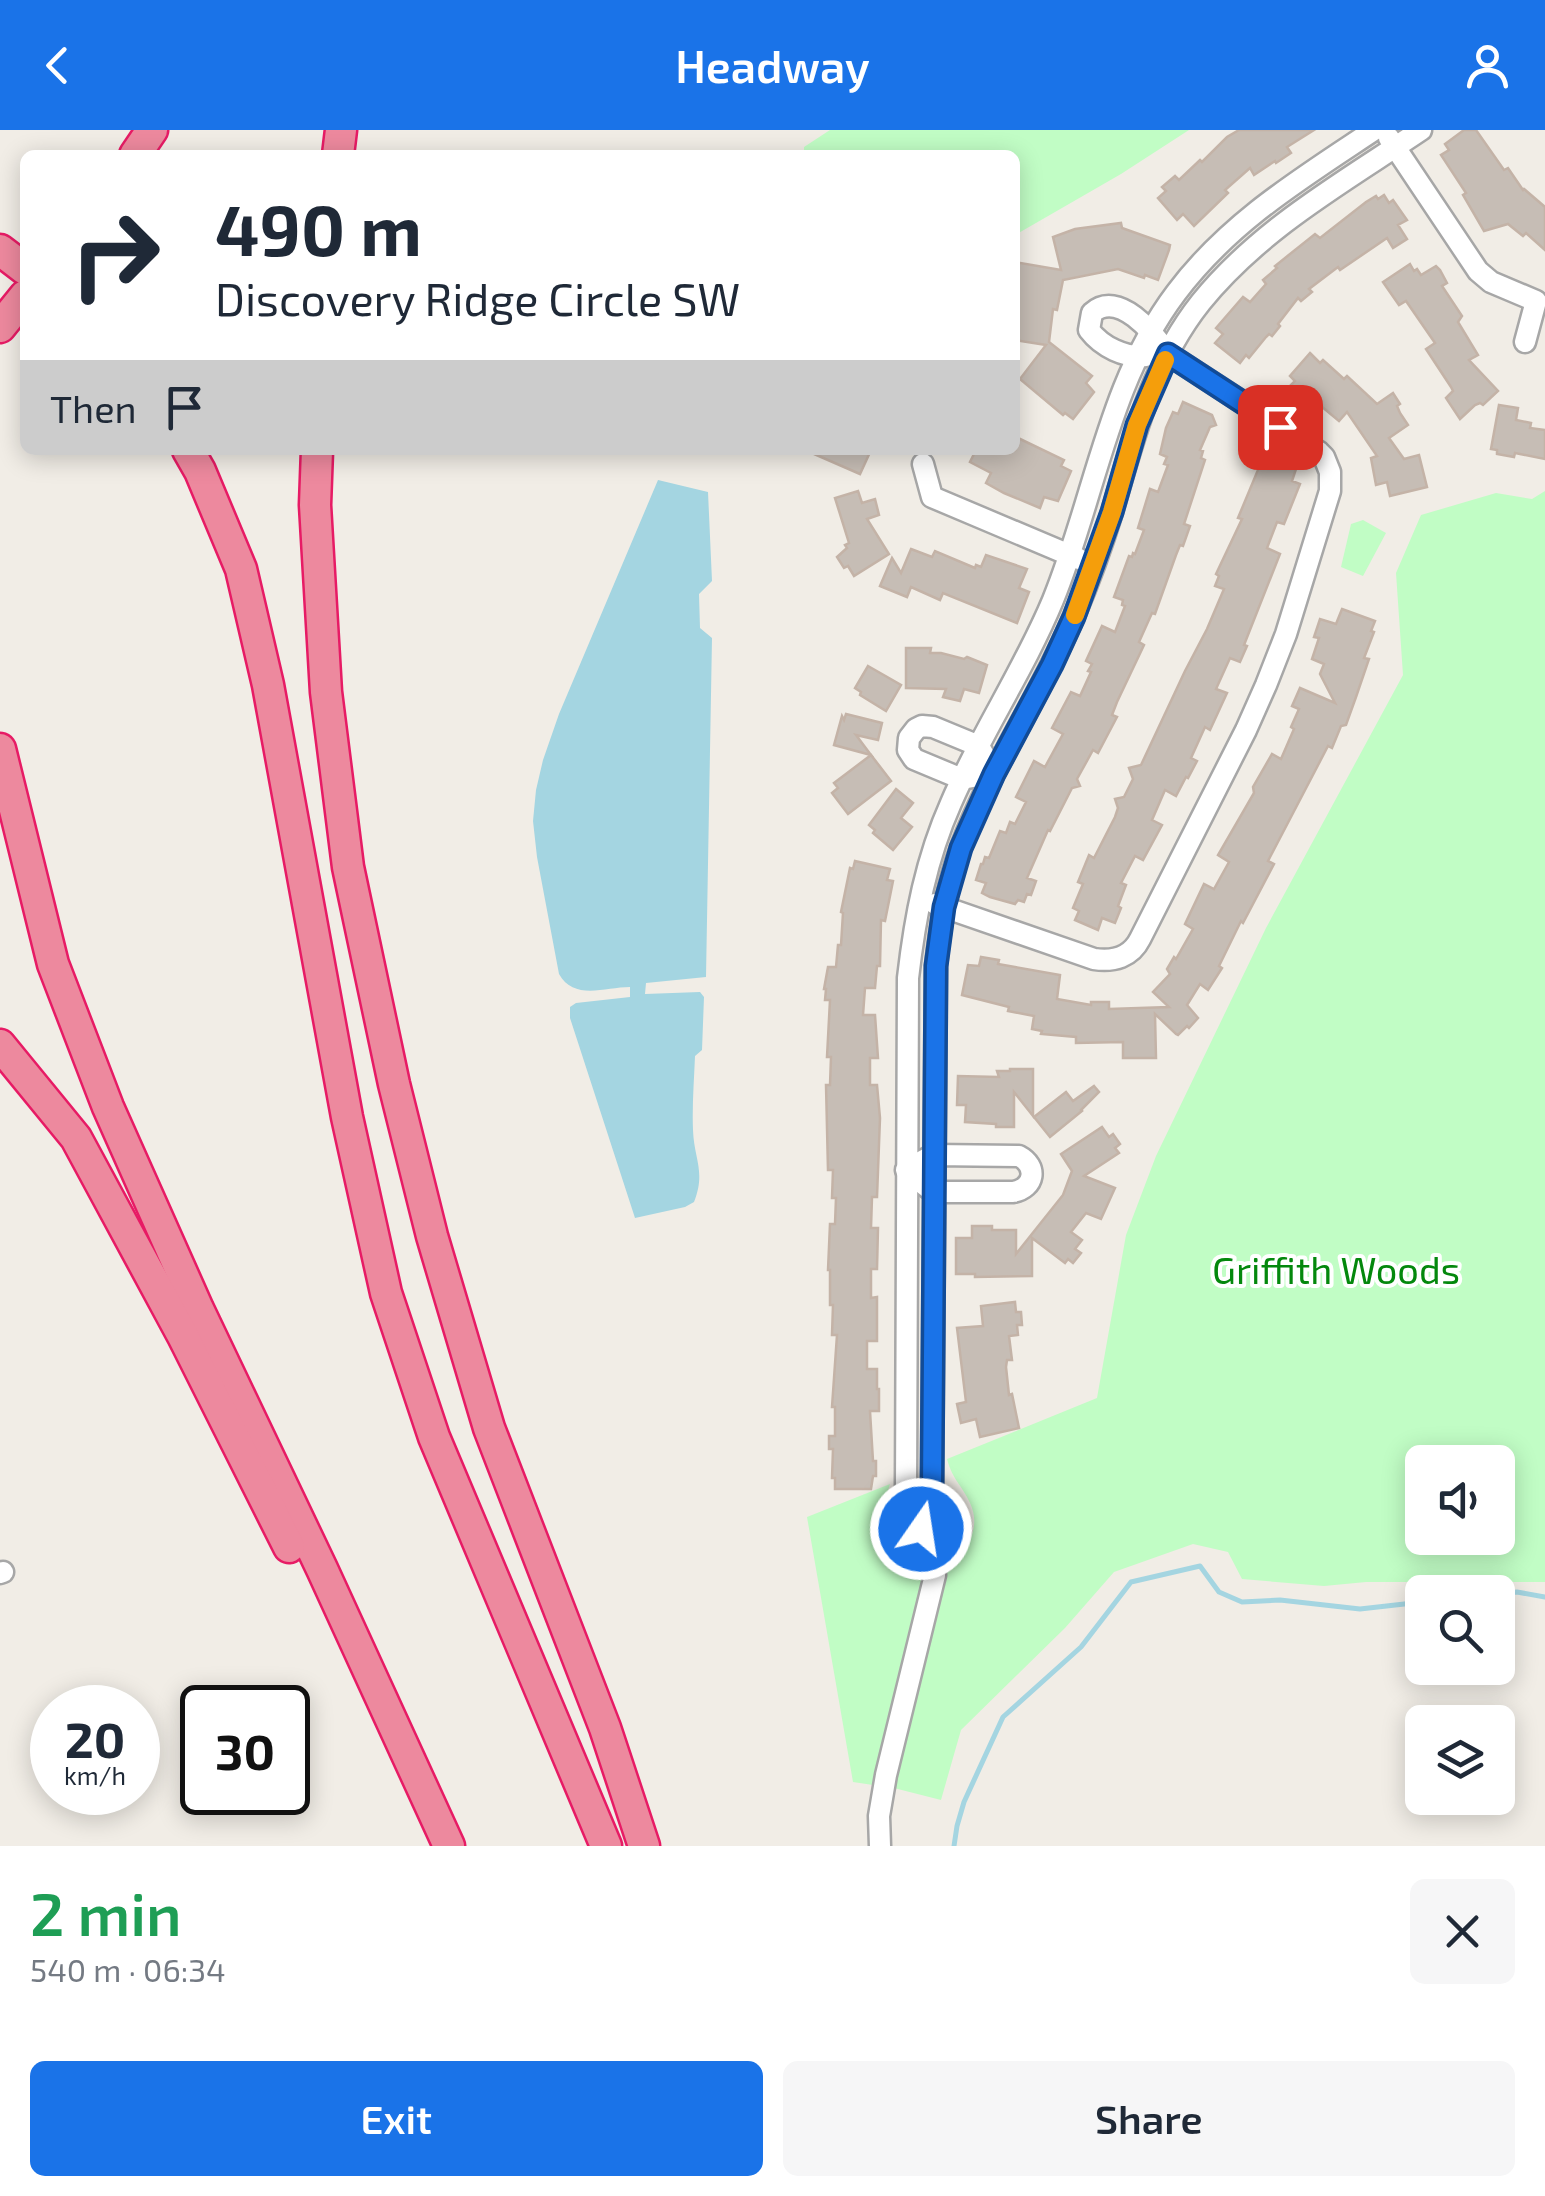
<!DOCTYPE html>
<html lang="en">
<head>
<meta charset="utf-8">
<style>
	:root { --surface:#fff; --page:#f6f6f7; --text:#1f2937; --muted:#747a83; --accent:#1a73e8 }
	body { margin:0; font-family:"Exo 2",sans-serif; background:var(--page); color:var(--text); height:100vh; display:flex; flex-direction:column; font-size:38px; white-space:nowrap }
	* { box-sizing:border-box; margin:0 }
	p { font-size:32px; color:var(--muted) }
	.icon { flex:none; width:55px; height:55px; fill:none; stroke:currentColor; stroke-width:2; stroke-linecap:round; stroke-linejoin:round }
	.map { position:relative; height:1716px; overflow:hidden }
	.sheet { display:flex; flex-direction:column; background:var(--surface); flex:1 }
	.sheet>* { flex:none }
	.guide { position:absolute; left:20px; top:20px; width:1000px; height:305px; border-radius:15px; box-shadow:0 5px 25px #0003; background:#fff; color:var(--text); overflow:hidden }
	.fabs { position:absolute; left:1405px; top:1315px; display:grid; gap:20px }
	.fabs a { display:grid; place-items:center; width:110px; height:110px; border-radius:15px; background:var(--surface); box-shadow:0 5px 25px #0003; font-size:50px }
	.speed { position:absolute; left:30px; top:1555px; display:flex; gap:20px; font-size:50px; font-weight:700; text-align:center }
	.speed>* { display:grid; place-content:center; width:130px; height:130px; border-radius:50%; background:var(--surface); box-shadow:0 5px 25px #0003; line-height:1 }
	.speed small { font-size:25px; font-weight:400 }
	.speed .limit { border:5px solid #111; border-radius:15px; background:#fff; color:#111 }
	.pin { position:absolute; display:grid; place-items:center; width:85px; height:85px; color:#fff; margin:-42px; border-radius:20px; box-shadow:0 5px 15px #0006 }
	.me { position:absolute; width:110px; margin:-55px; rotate:13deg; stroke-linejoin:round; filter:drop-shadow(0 0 8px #0008) }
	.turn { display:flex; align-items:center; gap:35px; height:210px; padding:0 30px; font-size:45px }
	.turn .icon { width:130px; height:130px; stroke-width:2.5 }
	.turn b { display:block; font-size:70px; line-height:85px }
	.then { display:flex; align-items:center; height:95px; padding:0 30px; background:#0003; gap:20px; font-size:38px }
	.round { display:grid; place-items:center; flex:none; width:105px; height:105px; border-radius:15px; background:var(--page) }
	.headline { display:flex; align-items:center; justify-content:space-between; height:170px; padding:0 30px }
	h1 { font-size:60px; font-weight:600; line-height:75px; color:#1e9e55 }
	.primary-button { display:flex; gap:20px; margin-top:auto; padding:20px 30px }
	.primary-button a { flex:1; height:115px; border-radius:15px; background:var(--accent); color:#fff; font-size:40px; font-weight:600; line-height:115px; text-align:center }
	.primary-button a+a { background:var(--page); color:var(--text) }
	header { display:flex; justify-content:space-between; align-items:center; height:130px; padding:0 30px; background:var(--accent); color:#fff; font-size:45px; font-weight:600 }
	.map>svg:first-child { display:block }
	.park { fill:#c1fdc5; fill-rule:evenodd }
	.water { fill:#a4d5e1 }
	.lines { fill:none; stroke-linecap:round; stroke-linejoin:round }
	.stream { stroke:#a4d5e1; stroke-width:5 }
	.building { fill:#c6bdb5; stroke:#c4b3a7; stroke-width:2.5 }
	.minor-casing { stroke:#a7a7a7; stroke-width:25 }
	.highway-casing { stroke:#e71b65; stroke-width:35 }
	.minor { stroke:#fff; stroke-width:20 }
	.highway { stroke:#ed899e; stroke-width:30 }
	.route-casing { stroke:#114b97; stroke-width:25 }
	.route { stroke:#1a73e8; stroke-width:18 }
	.slow { stroke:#f59e0b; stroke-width:18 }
	.labels { text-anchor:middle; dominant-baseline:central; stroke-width:8; stroke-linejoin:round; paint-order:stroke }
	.park-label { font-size:38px; fill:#04880d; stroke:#fff }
</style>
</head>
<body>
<header><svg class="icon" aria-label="back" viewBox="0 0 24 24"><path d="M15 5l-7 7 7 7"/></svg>Headway<svg class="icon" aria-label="person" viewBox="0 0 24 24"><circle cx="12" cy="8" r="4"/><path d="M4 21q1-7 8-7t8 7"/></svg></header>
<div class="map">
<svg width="1545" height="1716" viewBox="0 0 1545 1716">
	<rect width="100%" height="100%" fill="#f1ede6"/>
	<g class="park">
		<path d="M830 0H1189L1121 44 1015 105V25H804V17Z"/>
		<path d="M1545 361V1452H1366L1324 1456 1242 1449 1228 1422 1193 1414 1114 1442 1065 1498 961 1600 941 1670 890 1657 944 1434C967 1422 982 1399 970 1373 962 1355 953 1351 947 1329L1097 1268 1126 1105 1156 1026 1266 798 1403 545 1396 443 1421 385 1496 363 1532 369ZM1422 1332H1498V1408H1422Z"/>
		<path d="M1363 390 1386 403 1363 446 1341 437 1351 394Z"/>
		<path d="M890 1354C888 1362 884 1370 881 1378 873 1409 891 1433 921 1439L925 1446 873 1655 853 1652 807 1387Z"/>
	</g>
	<path class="water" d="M658 350 708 362 712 451 699 464 700 498 712 508 706 847 646 853 645 864 700 862 704 867 702 920 695 926C694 951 692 976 693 1000 694 1029 706 1042 694 1072L685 1077 635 1088 570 888V877L576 873 630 867V857C605 857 574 871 559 844L537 727 533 691 536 660 543 630 559 584Z"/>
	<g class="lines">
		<g class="stream">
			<path d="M1498 1464 1517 1462 1545 1467"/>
			<path d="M954 1716 957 1696 964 1672 1003 1587 1081 1517 1131 1452 1200 1436 1219 1462 1242 1472 1280 1470 1360 1479 1422 1472"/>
		</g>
	</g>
	<g class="building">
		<path d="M1239 0H1314L1287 17 1291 23 1276 33 1275 31 1254 45 1250 38 1225 60 1228 63 1194 96 1183 84 1177 90 1158 68 1166 61 1162 57 1175 46 1179 50 1200 30 1202 32 1227 7Z"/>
		<path d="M1464 0H1476L1504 40 1508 38 1523 60 1524 59 1545 77V120L1526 103 1523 106 1508 94 1484 101 1463 65 1466 63 1441 25 1449 20 1445 14Z"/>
		<path d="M1384 65 1389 73 1393 70 1407 90 1398 95 1407 109 1393 118 1387 108 1340 140 1338 137 1309 159 1312 162 1301 171 1298 168 1278 194 1280 196 1272 206 1269 204 1266 207 1249 228 1246 225 1240 233 1215 213 1223 204 1216 198 1243 167 1250 172 1266 154 1263 150 1277 138 1275 136 1315 104 1320 108 1366 72 1376 66 1378 69Z"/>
		<path d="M1121 93 1122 98 1170 115 1169 120 1158 150 1145 145 1144 148 1118 139 1063 150 1057 180 1053 179 1049 212 1092 246 1086 253 1094 262 1073 289 1065 283 1063 285 1020 249 1046 215 1015 210V132L1061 140 1053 107 1075 99Z"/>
		<path d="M1410 134 1414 141 1417 139 1421 145 1436 136 1440 140 1447 153 1442 156 1462 186 1458 192 1478 225 1469 230 1498 261 1483 275 1480 273 1475 275 1460 289 1446 268 1453 261 1451 257 1426 219 1435 213 1406 171 1399 175 1383 152Z"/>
		<path d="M1310 223 1320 233 1323 230 1344 249 1347 246 1377 274 1393 263 1400 274 1397 276 1400 283 1408 295 1389 308 1404 329 1419 325 1427 357 1390 366 1387 352 1376 355 1371 328 1377 326 1347 282 1339 291 1309 266 1303 272 1288 258 1295 251 1290 246Z"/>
		<path d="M1183 272 1212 285 1216 295 1210 297 1200 320 1203 321 1201 328 1205 330 1184 394 1190 396 1183 416 1180 415 1176 425 1155 484 1152 483 1139 512 1144 515 1117 572 1112 585 1117 587 1098 623 1093 620 1077 649 1080 656 1072 658 1050 701 1048 700 1027 748 1036 751 1031 765 1027 764 1024 772 1018 770 1015 774 990 767 982 763 986 753 976 750 981 734H983L985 727 989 728 1000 701 1006 703 1010 692 1015 694 1026 672 1016 667 1034 631 1045 637 1063 604 1052 598 1071 562 1080 566 1091 542 1088 541 1092 534 1086 531 1102 496 1115 502 1125 476 1122 475 1123 470 1114 467 1129 426 1132 427 1133 423 1135 424 1144 400 1138 398 1150 359 1158 362 1168 335 1164 334 1167 327 1160 324 1166 298 1173 282 1178 284Z"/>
		<path d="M1499 275 1518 278 1516 290 1531 293 1530 298 1545 300V329L1515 323 1514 327 1497 324V320L1491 319Z"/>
		<path d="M1018 308 1064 330 1061 336 1071 341 1058 371 1044 367 1040 378 1004 363 986 353 991 343 970 332 976 320H1015Z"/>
		<path d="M805 320H871L860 344Z"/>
		<path d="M1269 328 1296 339 1292 351 1300 354 1284 394 1277 392 1267 418 1280 424 1244 515 1247 516 1240 532 1230 528 1216 559 1227 563 1210 600 1205 597 1191 628 1197 631 1188 648 1186 647 1176 666 1165 660 1152 690 1162 695 1143 730 1135 726 1121 753 1126 755 1118 776 1121 778 1115 793 1102 788 1098 800 1075 790 1079 781 1073 778 1083 754 1078 752 1089 725 1094 728 1115 687 1118 678 1115 669 1124 667 1133 649 1129 638 1141 635 1185 541 1207 499 1224 459 1215 456 1219 446 1216 444 1242 389 1238 388 1260 335 1265 337Z"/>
		<path d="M858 361 862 373 875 369 879 385 867 389 889 424 854 446 848 436 844 438 837 427 847 418 845 415 849 413 835 368Z"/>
		<path d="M911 419 932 427 935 421 975 438 976 435 981 437 986 425 1027 439 1019 458 1029 462 1017 493 943 463 940 470 911 457 907 467 880 456 892 428 901 443Z"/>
		<path d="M1342 479 1375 491 1371 501 1374 502 1364 528 1369 529 1356 567 1346 595 1341 596 1332 618 1328 616 1268 731 1274 734 1243 793 1241 791 1219 836 1222 838 1208 860 1200 854 1187 875 1198 888 1189 898 1187 896 1178 905 1176 904 1155 884 1156 928H1123V912L1076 913V907L1041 904 1042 901 1032 899 1034 886 1008 881 1009 877 962 865 968 835 979 836 981 827 999 830 998 834 1060 845 1057 869 1091 875V872H1109V879L1169 877 1153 862 1170 844 1167 839 1174 827 1176 829 1193 799 1185 794 1204 754 1214 759 1229 732 1218 725 1254 663 1253 657 1272 624 1281 629 1294 599 1291 597 1299 579 1292 576 1300 558 1335 573 1320 544 1324 534 1312 529 1319 508 1314 507 1320 489 1336 494Z"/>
		<path d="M906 518H931L930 523H941L964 529 967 527 987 535 979 563 964 559 960 571 943 567 946 559 906 558Z"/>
		<path d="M868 536 901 555 886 581 860 565 861 562 855 558Z"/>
		<path d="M846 584 882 593 878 610 856 605 871 625 834 615 842 586 844 590Z"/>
		<path d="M871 625 891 651 848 684 832 663 838 658 834 653Z"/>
		<path d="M896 659 913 673 901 688 912 697 893 720 873 703 875 700 869 695Z"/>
		<path d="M855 731 890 739 887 750 893 751 885 791 881 790 880 836H877L875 858H865L863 885H875L878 928H870V955H877L880 988 877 1067H872L871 1098H878L877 1139H871V1168L877 1167V1211H867V1239H877V1259H879V1281H870L873 1331H876V1346H873L871 1359H835V1348H832L833 1319H829V1306H835V1277H832L837 1205H832L833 1175H830V1140H828L830 1094H835L836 1068H832L833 1040H828L826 955H830L831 927H827L830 870H825L826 859H824L828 837H836L838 815H841L843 783 841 782 850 738 853 739Z"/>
		<path d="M1010 939H1033V986L1014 962V997H996V994L965 992 966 975H957L958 946 999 947 997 941H1010Z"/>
		<path d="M1094 956 1099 962 1081 980 1082 981 1050 1007 1034 987 1066 962 1073 971Z"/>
		<path d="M1102 997 1109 1007 1113 1004 1120 1014 1115 1018 1119 1023 1084 1046 1115 1058 1101 1089 1086 1083 1071 1102 1082 1110 1075 1119 1081 1123 1073 1133 1068 1129 1065 1133 1032 1108V1146L975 1147V1144H956V1108H972V1096H992V1100H1016V1124L1063 1065 1072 1041 1061 1024Z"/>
		<path d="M1015 1172 1016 1182H1021L1022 1195H1017L1018 1205 1009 1206 1012 1230H1007L1006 1237 1009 1265 1012 1264 1019 1298 980 1307 976 1289 961 1293 957 1274 966 1272 957 1198 983 1196 981 1176Z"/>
	</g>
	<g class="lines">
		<defs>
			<g id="minor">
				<path d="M1389 8 1478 141 1491 152 1536 171 1525 212"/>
				<path d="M923 334 932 367 1079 429"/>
				<path d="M922 596 933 597 979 616 994 643 962 649 914 629 908 620 909 608 916 599Z"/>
				<path d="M935 774 1094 829C1114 832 1131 827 1140 809L1246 600 1266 555 1286 504 1330 361V342L1324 327 1319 322 1168 224C1154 203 1118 159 1092 183L1089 200C1102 217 1125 228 1146 226"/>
				<path d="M933 1025 1019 1026C1038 1036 1035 1058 1013 1062H933L906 1040Z"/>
				<path d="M921 1399 932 1357 936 835C940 795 947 755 961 717 991 637 1041 565 1074 486 1089 451 1102 415 1113 379 1134 306 1153 232 1201 172 1261 98 1344 52 1421 0"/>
				<path d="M0 1443 3 1442"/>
				<path d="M880 1716 879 1686 886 1645 935 1445 921 1399 906 1362 908 848C915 787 926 729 951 673 981 603 1024 540 1053 470 1095 367 1108 253 1176 163 1229 92 1302 48 1374 0"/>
			</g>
			<g id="highway">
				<path d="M135 25 152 0"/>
				<path d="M338 25 341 0"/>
				<path d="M0 120 25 139"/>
				<path d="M0 197 25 166"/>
				<path d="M188 320 200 341 241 439 268 555 347 987 386 1163 434 1307 606 1716"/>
				<path d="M317 320 315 375 326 562 348 737 394 954 432 1106 489 1298 605 1598 644 1716"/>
				<path d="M0 619 53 834 108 977 198 1179 322 1439 449 1716"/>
				<path d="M0 915 76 1008 183 1206 289 1417"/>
			</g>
		</defs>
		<use href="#minor" class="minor-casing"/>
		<use href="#highway" class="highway-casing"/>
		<use href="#minor" class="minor"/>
		<use href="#highway" class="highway"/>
	</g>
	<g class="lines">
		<defs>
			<path id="route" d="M921 1399 932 1357 936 836 944 777 961 718 994 644 1052 535 1074 487 1112 382 1137 295 1168 224 1280 297"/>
		</defs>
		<use href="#route" class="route-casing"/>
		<use href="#route" class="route"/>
		<path class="slow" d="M1075 485 1112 382 1137 295 1165 230"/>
	</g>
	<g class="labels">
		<g class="park-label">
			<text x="1336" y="1139">Griffith Woods</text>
		</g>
	</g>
</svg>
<div class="fabs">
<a><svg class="icon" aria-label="sound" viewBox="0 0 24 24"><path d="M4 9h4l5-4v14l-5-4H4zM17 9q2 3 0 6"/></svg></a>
<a><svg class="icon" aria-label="search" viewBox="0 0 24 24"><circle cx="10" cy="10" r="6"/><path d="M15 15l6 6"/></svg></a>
<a><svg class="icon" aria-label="layers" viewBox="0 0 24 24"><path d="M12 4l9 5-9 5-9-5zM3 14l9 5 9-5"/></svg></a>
</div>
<div class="speed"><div>20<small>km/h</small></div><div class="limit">30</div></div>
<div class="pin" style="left:1280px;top:297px;background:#d93025"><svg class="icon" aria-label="arrive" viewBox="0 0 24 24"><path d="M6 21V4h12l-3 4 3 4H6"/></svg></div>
<svg class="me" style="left:921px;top:1399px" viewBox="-20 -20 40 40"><circle r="17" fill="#1a73e8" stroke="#fff" stroke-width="3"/><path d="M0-11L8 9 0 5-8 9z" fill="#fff"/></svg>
<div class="guide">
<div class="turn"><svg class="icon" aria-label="right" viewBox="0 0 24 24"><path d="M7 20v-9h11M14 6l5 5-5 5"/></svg><div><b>490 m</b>Discovery Ridge Circle SW</div></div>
<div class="then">Then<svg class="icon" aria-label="arrive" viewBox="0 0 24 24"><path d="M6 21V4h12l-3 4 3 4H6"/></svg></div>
</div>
</div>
<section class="sheet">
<div class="headline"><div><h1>2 min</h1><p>540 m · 06:34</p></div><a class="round"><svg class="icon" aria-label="close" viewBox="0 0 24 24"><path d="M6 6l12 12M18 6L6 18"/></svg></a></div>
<div class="primary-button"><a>Exit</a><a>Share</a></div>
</section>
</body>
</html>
